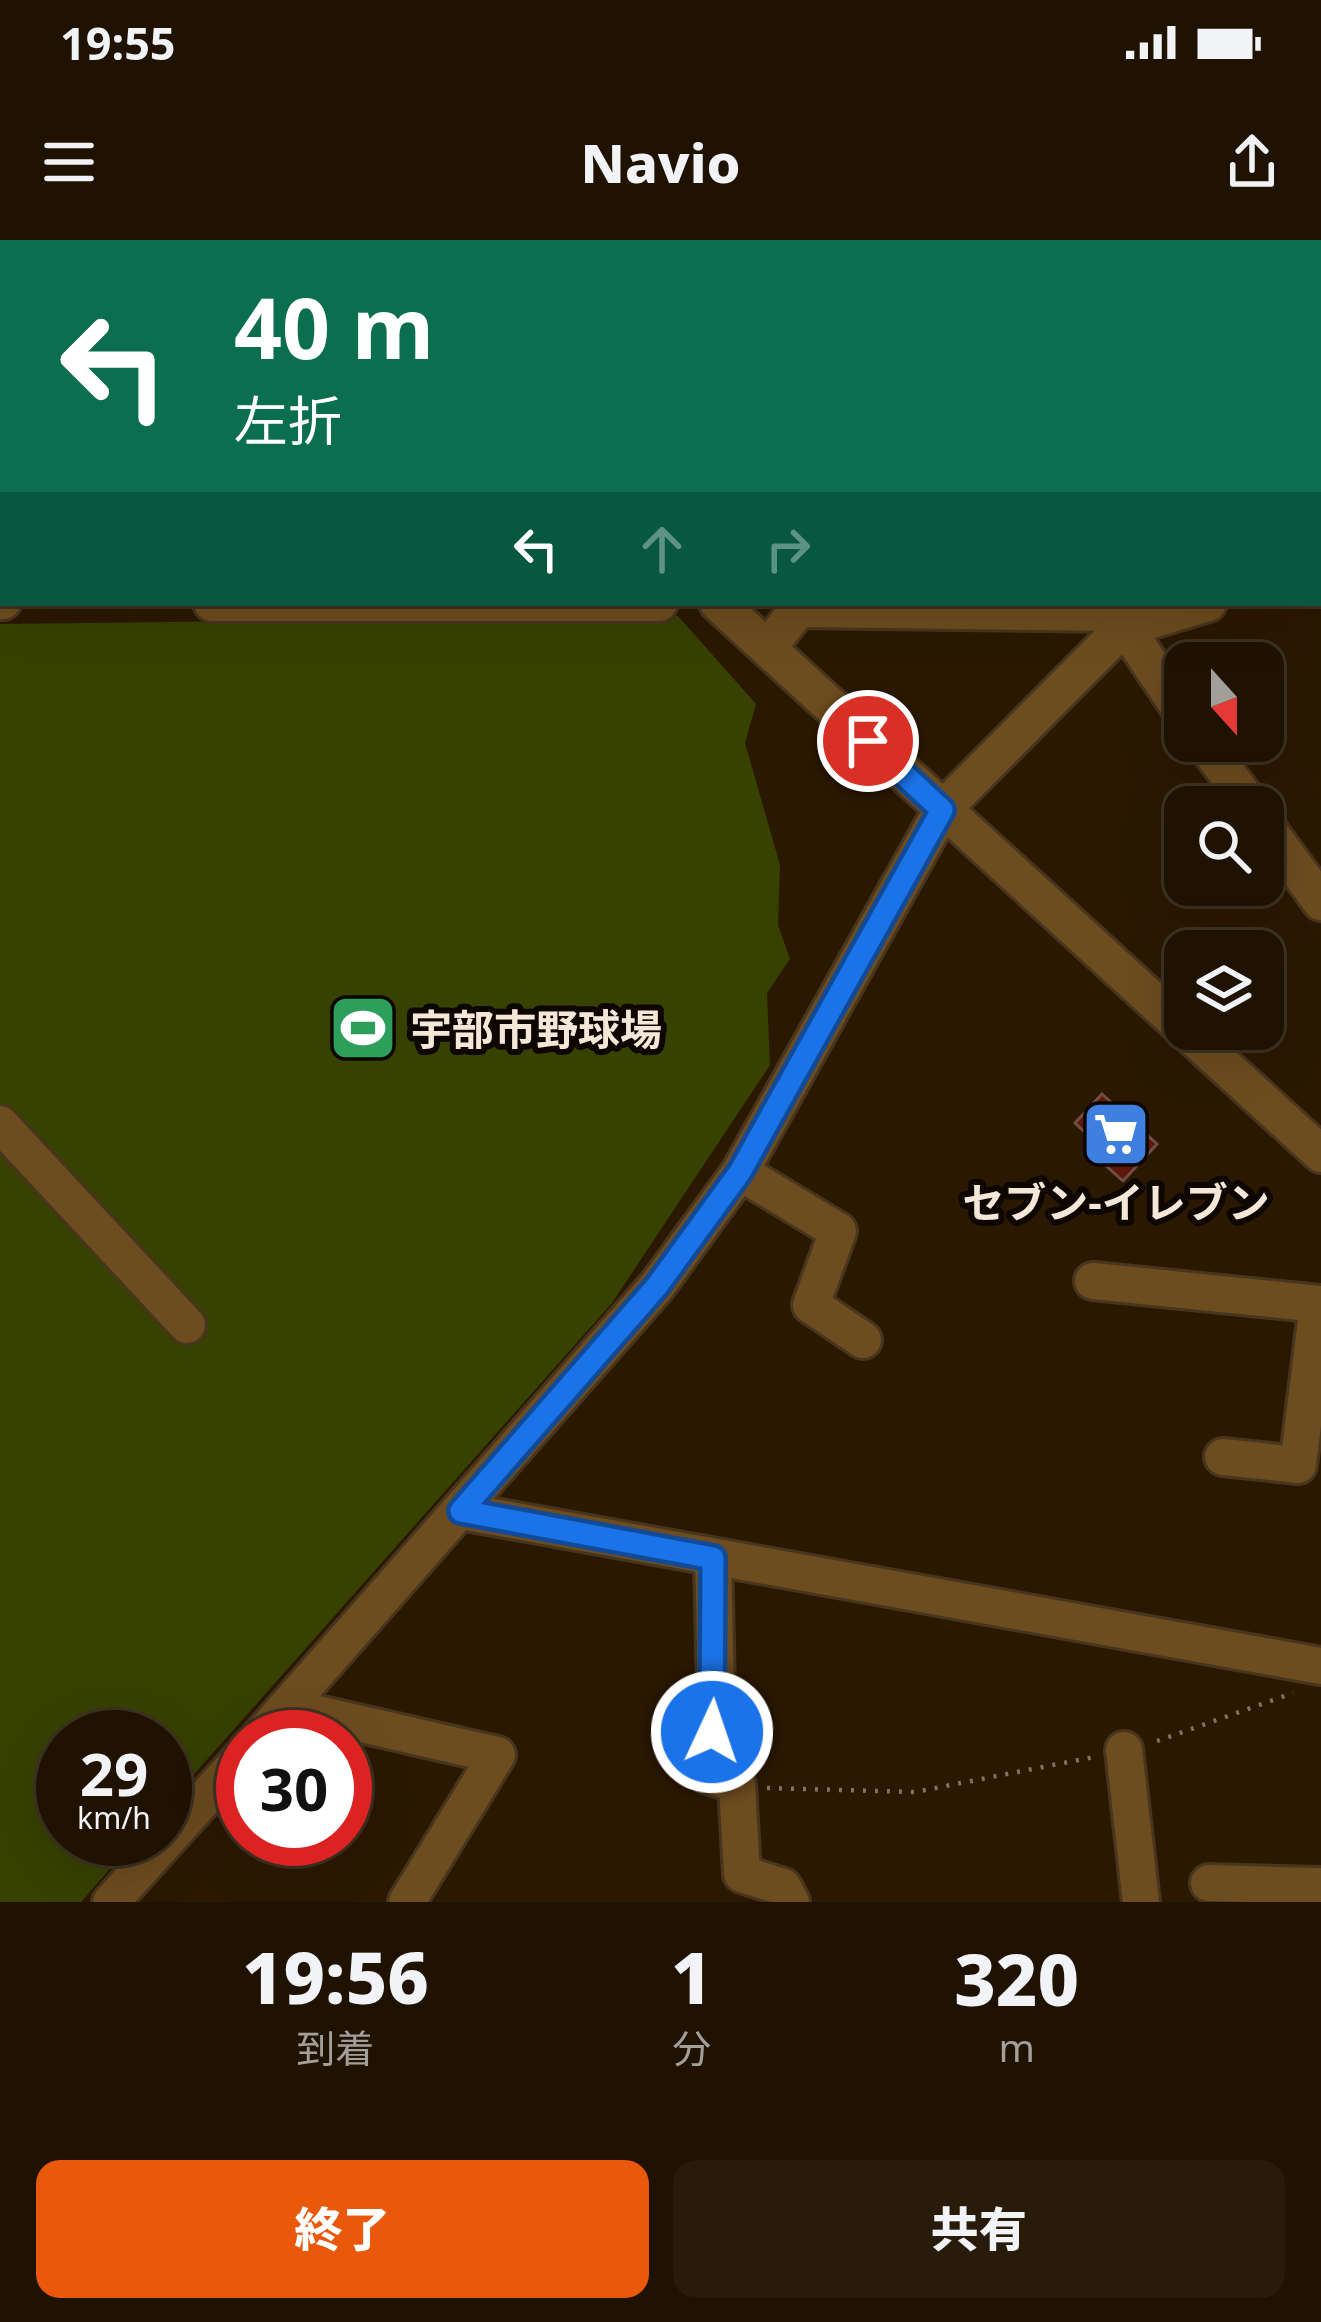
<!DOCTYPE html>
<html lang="ja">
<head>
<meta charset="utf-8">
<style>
	:root { --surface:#201200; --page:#281b0a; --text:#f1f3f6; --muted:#a29e99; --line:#3d3222; --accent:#ea580c }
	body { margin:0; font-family:"Noto Sans","Noto Sans JP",sans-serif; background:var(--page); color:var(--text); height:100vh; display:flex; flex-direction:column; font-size:45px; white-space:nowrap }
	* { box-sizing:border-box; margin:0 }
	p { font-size:39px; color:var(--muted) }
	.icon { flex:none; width:66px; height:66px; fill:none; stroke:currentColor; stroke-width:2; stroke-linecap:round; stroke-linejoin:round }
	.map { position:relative; height:1662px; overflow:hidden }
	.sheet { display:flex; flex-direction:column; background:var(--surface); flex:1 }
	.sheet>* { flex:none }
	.top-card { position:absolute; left:0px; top:0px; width:1323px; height:366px; box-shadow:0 12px 48px #0002,0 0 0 3px var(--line); background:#0b6e4f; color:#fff; overflow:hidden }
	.needle { width:78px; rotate:159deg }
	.controls { position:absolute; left:1164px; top:402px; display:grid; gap:24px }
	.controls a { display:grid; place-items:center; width:120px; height:120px; border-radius:24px; background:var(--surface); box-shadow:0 12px 48px #0002,0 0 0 3px var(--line); font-size:60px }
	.speed { position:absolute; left:36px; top:1470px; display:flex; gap:24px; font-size:60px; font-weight:700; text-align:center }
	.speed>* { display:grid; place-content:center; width:156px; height:156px; border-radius:50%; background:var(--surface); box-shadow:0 12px 48px #0002,0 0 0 3px var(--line); line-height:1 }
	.speed small { font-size:30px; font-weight:400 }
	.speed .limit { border:18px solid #d22; background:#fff; color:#111 }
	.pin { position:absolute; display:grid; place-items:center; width:102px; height:102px; color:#fff; margin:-51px; border:6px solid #fff; border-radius:50%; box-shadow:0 3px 12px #0007 }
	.me { position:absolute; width:132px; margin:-66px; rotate:3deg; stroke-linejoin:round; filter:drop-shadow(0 0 9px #0008) }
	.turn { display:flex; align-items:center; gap:42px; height:252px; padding:0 36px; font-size:54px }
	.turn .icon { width:156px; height:156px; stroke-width:2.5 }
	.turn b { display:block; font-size:84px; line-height:102px }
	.lanes { display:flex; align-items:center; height:114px; padding:0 36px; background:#0003; justify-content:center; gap:60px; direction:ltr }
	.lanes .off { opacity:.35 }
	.eta { display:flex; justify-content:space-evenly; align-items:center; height:204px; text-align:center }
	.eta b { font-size:72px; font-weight:800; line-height:84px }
	.action { display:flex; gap:24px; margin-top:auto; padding:24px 36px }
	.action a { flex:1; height:138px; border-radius:24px; background:var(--accent); color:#fff; font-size:48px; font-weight:800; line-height:138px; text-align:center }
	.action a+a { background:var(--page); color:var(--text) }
	.status { display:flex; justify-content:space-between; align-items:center; height:84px; padding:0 60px; background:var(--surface); direction:ltr }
	.status svg { height:33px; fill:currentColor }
	header { display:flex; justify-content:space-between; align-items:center; height:156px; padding:0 36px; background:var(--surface); font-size:54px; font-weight:800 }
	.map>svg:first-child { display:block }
	.green { fill:#374100 }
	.building { fill:#5f1707; stroke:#704d45; stroke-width:3 }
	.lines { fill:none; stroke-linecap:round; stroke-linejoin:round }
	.minor-casing { stroke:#47351e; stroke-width:42 }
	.path { stroke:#83725e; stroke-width:4.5; stroke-dasharray:3 9; stroke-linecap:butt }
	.minor { stroke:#6d4c1f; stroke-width:36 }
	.route-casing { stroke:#114b97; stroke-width:30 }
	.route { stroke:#1a73e8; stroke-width:21 }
	.labels { text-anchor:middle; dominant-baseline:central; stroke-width:12; stroke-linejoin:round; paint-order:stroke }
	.poi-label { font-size:42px; font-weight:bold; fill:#f4e7d8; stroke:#0d0601; text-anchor:start }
</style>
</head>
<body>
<div class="status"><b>19:55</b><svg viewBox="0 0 49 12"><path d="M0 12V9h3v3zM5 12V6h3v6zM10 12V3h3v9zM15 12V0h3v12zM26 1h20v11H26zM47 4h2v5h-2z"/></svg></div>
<header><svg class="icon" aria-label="menu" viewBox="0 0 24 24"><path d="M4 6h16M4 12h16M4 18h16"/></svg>Navio<svg class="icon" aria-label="share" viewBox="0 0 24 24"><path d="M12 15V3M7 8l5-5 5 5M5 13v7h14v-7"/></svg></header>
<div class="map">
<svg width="1321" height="1662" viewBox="0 0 1321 1662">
	<rect width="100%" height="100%" fill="#2b1800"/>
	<path class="green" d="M678 376 756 464 745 503 780 625 778 685 790 719 767 753 770 825 612 1063 165 1567V1497H63V1599H136L81 1662H0V384Z"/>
	<path class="building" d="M1102 854 1157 904 1123 941 1103 923 1110 916 1075 883Z"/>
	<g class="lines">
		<defs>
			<g id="minor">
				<path d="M342 0 344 3"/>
				<path d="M1138 3V0"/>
				<path d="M1320 345 1321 344"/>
				<path d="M0 361H3"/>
				<path d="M212 363H659"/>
				<path d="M718 363 1321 914"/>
				<path d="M1114 370 1185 476"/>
				<path d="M768 408 798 369 1115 373"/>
				<path d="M1203 501 1252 567"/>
				<path d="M1263 583 1321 662"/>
				<path d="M0 884 187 1085"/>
				<path d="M740 932 838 991 811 1065 863 1100"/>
				<path d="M1093 1041 1321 1064"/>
				<path d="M1223 1217 1298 1225 1318 1064"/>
				<path d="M461 1271 1321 1426"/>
				<path d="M713 1318 716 1450 708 1535 737 1545 742 1634 783 1647 791 1662"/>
				<path d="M287 1467 497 1515 407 1662"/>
				<path d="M260 1497 657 1046 740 932 942 570 1122 389 1208 363"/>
				<path d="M1124 1510 1141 1662"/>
				<path d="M1209 1643 1321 1646"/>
				<path d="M111 1662 243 1516"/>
			</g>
		</defs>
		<use href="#minor" class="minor-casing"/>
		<g class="path">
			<path d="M1157 1501 1293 1453"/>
			<path d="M767 1548 915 1552 1094 1517"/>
		</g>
		<use href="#minor" class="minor"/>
	</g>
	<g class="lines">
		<defs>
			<path id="route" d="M712 1492 713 1318 461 1271 657 1046 740 932 942 570 868 501"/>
		</defs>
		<use href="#route" class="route-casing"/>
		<use href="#route" class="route"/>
	</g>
	<defs>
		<symbol id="stadium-square" viewBox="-11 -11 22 22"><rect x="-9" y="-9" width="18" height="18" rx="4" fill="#2e9e5b" stroke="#0d0601"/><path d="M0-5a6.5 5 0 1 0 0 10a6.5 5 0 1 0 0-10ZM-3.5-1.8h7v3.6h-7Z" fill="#fff"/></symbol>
		<symbol id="supermarket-square" viewBox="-11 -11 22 22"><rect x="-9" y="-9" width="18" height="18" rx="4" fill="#3f7fe0" stroke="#0d0601"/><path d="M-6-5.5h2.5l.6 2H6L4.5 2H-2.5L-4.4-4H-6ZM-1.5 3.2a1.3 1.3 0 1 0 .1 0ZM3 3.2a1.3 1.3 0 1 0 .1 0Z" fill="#fff"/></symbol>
	</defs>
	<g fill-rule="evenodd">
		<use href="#stadium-square" x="325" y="750" width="76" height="76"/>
		<use href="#supermarket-square" x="1078" y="856" width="76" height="76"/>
	</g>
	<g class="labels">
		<g class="poi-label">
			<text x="410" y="788">宇部市野球場</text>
			<text x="1116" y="961" text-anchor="middle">セブン-イレブン</text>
		</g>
	</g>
</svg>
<div class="controls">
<a><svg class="needle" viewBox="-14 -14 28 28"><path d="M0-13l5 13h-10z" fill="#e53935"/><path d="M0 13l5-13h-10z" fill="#a29e99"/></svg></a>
<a><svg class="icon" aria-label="search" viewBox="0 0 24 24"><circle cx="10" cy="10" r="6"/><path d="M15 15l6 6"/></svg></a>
<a><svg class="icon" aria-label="layers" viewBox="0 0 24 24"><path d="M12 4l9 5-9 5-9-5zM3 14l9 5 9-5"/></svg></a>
</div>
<div class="speed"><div>29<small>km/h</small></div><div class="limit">30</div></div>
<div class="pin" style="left:868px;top:501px;background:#d93025"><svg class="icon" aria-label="arrive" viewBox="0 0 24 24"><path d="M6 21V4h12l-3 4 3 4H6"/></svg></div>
<svg class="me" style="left:712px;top:1492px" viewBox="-20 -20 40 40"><circle r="17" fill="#1a73e8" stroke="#fff" stroke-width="3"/><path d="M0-11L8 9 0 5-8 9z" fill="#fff"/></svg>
<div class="top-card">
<div class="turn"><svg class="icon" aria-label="left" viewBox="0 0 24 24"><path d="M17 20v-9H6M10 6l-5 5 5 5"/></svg><div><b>40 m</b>左折</div></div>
<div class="lanes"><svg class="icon" aria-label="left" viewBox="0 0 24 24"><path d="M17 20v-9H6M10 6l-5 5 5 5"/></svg><svg class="icon off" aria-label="ahead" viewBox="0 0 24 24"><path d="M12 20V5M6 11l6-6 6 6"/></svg><svg class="icon off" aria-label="right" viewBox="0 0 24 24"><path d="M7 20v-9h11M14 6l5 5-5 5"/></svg></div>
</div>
</div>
<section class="sheet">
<div class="eta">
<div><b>19:56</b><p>到着</p></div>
<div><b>1</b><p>分</p></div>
<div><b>320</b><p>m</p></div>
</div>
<div class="action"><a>終了</a><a>共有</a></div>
</section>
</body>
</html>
